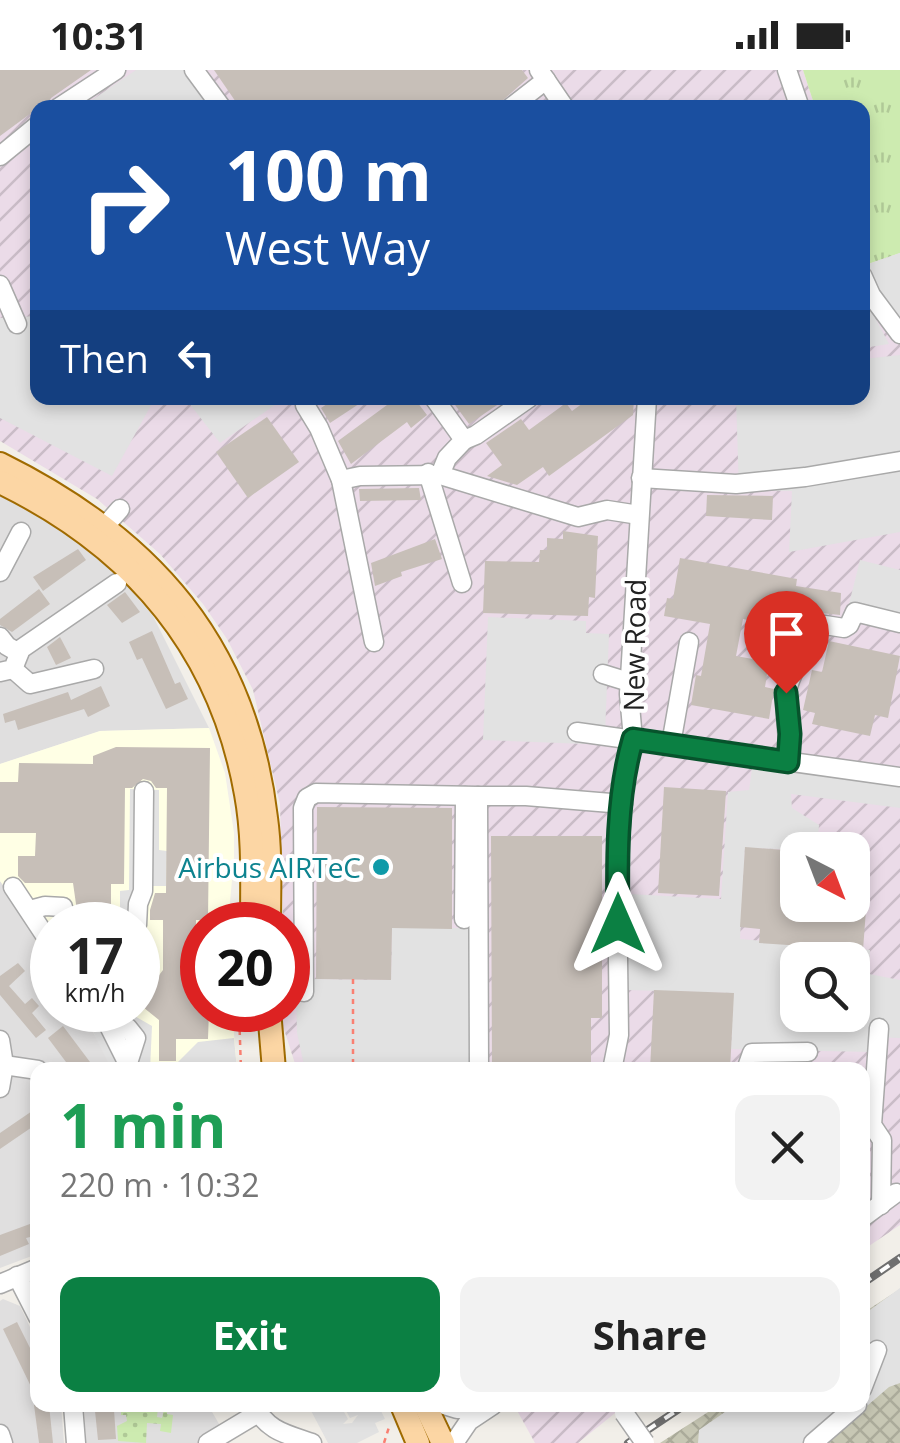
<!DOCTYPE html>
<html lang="en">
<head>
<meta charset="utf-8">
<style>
	:root { --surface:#fff; --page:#f2f2f2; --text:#222; --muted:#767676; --accent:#0b8043 }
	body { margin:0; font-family:"Open Sans",sans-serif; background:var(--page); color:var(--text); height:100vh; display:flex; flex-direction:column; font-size:38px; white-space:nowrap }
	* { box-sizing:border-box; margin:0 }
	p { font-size:32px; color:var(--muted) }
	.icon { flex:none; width:55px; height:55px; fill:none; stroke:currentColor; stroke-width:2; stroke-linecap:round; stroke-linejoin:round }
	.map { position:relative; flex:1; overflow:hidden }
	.panel { position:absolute; left:30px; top:992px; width:840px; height:350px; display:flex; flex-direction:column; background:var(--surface); border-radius:20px; box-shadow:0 5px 15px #0003 }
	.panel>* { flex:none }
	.hud { position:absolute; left:30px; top:30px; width:840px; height:305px; border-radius:20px; box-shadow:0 5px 15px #0003; background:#1a4fa0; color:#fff; overflow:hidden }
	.needle { width:65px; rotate:138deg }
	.tools { position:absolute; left:780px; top:762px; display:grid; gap:20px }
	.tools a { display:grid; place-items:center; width:90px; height:90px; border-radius:20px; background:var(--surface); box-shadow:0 5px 15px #0003; font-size:50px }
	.speed { position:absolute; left:30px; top:832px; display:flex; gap:20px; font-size:50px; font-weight:700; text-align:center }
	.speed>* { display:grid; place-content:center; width:130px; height:130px; border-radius:50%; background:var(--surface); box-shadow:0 5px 15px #0003; line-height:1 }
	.speed small { font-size:25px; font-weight:400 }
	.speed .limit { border:15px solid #d22; background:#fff; color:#111 }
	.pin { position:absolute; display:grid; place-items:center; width:85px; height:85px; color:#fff; margin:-102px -42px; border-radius:50% 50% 50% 0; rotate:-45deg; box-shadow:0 0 10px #0007 }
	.pin .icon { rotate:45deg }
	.me { position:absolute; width:110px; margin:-55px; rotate:0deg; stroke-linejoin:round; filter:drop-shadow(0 0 8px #0008) }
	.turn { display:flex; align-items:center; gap:35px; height:210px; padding:0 30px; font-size:45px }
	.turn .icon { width:130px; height:130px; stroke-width:2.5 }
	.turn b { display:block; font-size:70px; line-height:85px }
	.then { display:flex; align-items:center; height:95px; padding:0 30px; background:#0003; gap:20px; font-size:38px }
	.round { display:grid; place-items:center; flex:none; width:105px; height:105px; border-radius:20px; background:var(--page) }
	.headline { display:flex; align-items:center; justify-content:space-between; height:170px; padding:0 30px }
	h1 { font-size:60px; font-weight:700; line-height:75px; color:#1e9e55 }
	.primary-button { display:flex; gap:20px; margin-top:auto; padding:20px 30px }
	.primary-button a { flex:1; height:115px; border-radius:20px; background:var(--accent); color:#fff; font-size:40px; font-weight:700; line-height:115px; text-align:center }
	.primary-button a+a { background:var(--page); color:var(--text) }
	.status { display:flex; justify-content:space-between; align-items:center; height:70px; padding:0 50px; background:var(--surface); direction:ltr }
	.status svg { height:28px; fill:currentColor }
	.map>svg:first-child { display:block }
	.residential { fill:#e0dfdf }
	.industrial { fill:url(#industrial-furrows); fill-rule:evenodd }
	.education { fill:#ffffe5 }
	.construction { fill:url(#construction-cross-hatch) }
	.grass { fill:url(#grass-tufts) }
	.garden { fill:url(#garden-dots) }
	.parking { fill:#e2e2e2; fill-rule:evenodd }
	.building { fill:#c7bfb8 }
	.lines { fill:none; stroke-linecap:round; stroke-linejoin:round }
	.minor-casing { stroke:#a9a9a9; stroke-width:21 }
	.major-casing { stroke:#a06b00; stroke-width:26 }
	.path { stroke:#fa8072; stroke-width:2.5; stroke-dasharray:5 5; stroke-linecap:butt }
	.minor { stroke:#fff; stroke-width:18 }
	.major { stroke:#fcd6a4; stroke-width:22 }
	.rail-casing { stroke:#707070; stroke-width:8 }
	.rail { stroke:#fff; stroke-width:4; stroke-dasharray:11; stroke-linecap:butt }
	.minor-bridge-casing { stroke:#a9a9a9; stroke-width:21; stroke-linecap:butt }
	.minor-bridge { stroke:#fff; stroke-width:18 }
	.route-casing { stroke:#07532c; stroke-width:25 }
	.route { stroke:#0b8043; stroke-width:18 }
	.culture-dot { fill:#0f9aa8; stroke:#fff; stroke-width:4 }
	.labels { text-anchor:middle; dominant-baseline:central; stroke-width:8; stroke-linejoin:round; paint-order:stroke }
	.street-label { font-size:28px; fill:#222; stroke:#fff }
	.culture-label { font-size:28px; fill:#0d838f; stroke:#fff; text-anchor:end }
</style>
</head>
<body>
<div class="status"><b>10:31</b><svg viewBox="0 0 49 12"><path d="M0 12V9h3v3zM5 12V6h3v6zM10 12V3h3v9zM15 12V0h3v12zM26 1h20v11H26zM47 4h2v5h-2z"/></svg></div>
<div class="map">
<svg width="900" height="1373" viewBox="0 0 900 1373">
	<defs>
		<pattern id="industrial-furrows" width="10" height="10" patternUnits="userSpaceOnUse" patternTransform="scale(2.5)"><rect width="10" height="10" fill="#ebdbe8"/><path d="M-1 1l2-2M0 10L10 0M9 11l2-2" fill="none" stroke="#c9bcc7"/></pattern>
		<pattern id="construction-cross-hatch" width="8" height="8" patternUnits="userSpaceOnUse" patternTransform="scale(2.5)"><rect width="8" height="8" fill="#c7c7b4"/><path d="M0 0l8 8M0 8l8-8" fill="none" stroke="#abab9a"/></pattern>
		<pattern id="grass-tufts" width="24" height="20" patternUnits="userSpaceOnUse" patternTransform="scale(2.5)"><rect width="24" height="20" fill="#cdebb0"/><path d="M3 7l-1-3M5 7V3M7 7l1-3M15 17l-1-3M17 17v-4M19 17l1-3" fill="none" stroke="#b0c997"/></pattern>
		<pattern id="garden-dots" width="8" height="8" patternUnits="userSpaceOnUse" patternTransform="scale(2.5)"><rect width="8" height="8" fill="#cdebb0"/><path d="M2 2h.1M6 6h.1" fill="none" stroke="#b0c997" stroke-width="1.8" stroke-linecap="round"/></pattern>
	</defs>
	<rect width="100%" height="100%" fill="#f2efe9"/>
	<g class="residential">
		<path d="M0 426 32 441 106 491 153 546 209 658 100 661 0 694Z"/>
		<path d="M0 811 29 850 37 875 52 899V940H79L102 976 112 1000H38L37 1184 0 1198Z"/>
		<path d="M3 1229 20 1236 37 1272 38 1335H61L64 1373H6L0 1352V1231Z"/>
		<path d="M84 1335H172L175 1339 182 1335H208L222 1359 198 1373H86Z"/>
	</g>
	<g class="industrial">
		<path d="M0 0H803L815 37 38 38V328H862L863 179 868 194 900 183V1155L863 1180 862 1000H297L283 956 282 940H288V855H283L280 734 253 620 227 569 203 534 160 484 97 429 0 371ZM798 780H852V835H798ZM798 890H852V945H798Z"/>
		<path d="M514 1335H625L578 1373H535Z"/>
	</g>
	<path class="education" d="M209 658 225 703 234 763V787L228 855H202V940H232L237 1000H112L102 976 79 940H138V855H52V899L37 875 29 850 0 811V694L100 661Z"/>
	<path class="construction" d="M900 1219V1373H660L719 1335H862L863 1243Z"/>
	<path class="grass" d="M803 0H900V183L868 194 863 179 862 38 815 37Z"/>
	<path class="garden" d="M121 1335 158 1338 157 1347 162 1348 164 1339H167V1344L173 1345 171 1363 160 1361 161 1354 147 1353 146 1373 118 1371 117 1356 127 1351 126 1345H121Z"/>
	<g class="parking">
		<path d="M136 0H184L212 37H98L92 30Z"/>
		<path d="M900 183V256L863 199V196Z"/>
		<path d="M863 225 889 274 863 278Z"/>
		<path d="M37 246 38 328H155L112 406 0 348V248Z"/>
		<path d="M900 285V462L789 482 792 421 739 420 736 328H862L863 289Z"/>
		<path d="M185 328H285L220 373Z"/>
		<path d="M860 490 900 500V560L846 546Z"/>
		<path d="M488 547 586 551V563L609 564 605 665H586L585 674 483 670Z"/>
		<path d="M753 692 900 712V738L791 724 792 738 819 755 817 780 745 778 740 869 870 880 869 904 900 910V968L872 967V982L731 979 733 923 626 920 629 824 721 829 728 722 749 720ZM798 890H852V945H798Z"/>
		<path d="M130 719 159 720V780L167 781 166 816H147L142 890H138V855H120V821L129 820Z"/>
		<path d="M392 858H470L469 1000H305L297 963 296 921 309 909 391 910Z"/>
		<path d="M112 940H124L152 956 150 1000H112L90 956Z"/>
		<path d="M234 968 237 1000H170L198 972Z"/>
		<path d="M900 1218V1313L889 1317 824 1373H698L699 1360 735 1335H862L863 1245Z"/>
		<path d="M308 1335H340L348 1349 343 1354 352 1353 358 1345 350 1348 343 1335H378L385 1349 375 1353 379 1362 357 1373H328Z"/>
	</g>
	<g class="building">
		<path d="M0 0H91L51 28 46 38H38L0 66Z"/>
		<path d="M214 0H522L528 8 494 38H240Z"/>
		<path d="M336 328H368L330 353 321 338Z"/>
		<path d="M382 328H414L427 345 411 358 407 352 351 394 338 371 387 335Z"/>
		<path d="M450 328H505L506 329 469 354Z"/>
		<path d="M590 328H634L633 345 549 406 543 397 517 415 487 406 502 395 486 373 521 349 529 360 566 333 572 341Z"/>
		<path d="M267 347 299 392 248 428 216 382Z"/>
		<path d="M419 418 421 430 360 431 359 419Z"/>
		<path d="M707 425 773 426 772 450 706 446Z"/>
		<path d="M563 461 598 466 595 528 589 527 588 546 483 543 485 491 539 492 540 480H547V468L563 469Z"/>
		<path d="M435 469 442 489 401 502 402 506 375 516 371 493Z"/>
		<path d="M78 479 86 490 43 521 33 507Z"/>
		<path d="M680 488 797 509 796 516 841 523 840 545 821 543 807 556 790 552 789 557 743 549 736 586 769 592 765 617 774 619 769 649 691 635 696 605 701 606 710 554 664 546 667 528 673 529Z"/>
		<path d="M39 519 50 534 12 562 0 555V549Z"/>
		<path d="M125 522 140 542 122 553 107 535Z"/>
		<path d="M152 561 175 614 180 612 188 629 166 639 142 588 137 590 129 572Z"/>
		<path d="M60 567 71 588 56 595 47 577Z"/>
		<path d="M829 571 900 586 888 648 875 645 870 666 812 654 815 643 803 640 812 600 822 602Z"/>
		<path d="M101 616 110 636 88 647 84 639 18 660 15 650 5 653 3 644 68 622 71 630Z"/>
		<path d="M116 677 210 678 208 850H196L195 912H202V940H209L208 969H176V991H159V950L138 933 163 900V850H150V840L155 823H166L167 718H156L151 711 143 709 132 718H125L124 814H111V855H79L73 813H25L18 806V786H35L36 763H0V712H18L19 693 93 694V686Z"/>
		<path d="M664 717 726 721 719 826 658 823Z"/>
		<path d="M317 737 452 738V859L392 858 391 910 316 909Z"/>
		<path d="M491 766H602V948H591V1000H492Z"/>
		<path d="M745 777 798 781V835H852V784L870 786 863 880 759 873 760 859 740 857Z"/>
		<path d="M18 893 25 901 9 916 25 934 32 928 39 936 32 943 46 960 36 968 0 925V906Z"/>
		<path d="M654 920 734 923 730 1000H650Z"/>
		<path d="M63 956 96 1000H72L48 968Z"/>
		<path d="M38 1037V1053L0 1079V1063Z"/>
		<path d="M38 1151V1165L26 1168 29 1174 0 1186V1165Z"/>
		<path d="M17 1252 38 1294V1331L3 1259Z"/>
		<path d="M34 1335H49L53 1373H39Z"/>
		<path d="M114 1340 116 1369 98 1370 95 1341Z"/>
	</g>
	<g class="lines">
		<defs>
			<g id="minor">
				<path d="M194 0 222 38"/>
				<path d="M539 0 565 38"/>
				<path d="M787 0 800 38"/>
				<path d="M58 38 116 0"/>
				<path d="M510 38 546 10"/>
				<path d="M0 86 38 55"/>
				<path d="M862 205 871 225 900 264"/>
				<path d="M0 215 17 254"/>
				<path d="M434 328 464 370 447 388 440 405"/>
				<path d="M305 335 319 358 341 410 374 572"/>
				<path d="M464 370 476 365 529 328"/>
				<path d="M428 403 462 513"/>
				<path d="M641 408 736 414 805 407 900 391"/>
				<path d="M341 410 360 406 440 405 578 447 607 440 639 445"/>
				<path d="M105 456 120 439"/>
				<path d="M0 502 21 462"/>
				<path d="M0 567 7 576 19 583"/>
				<path d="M13 599 30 614 94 599"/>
				<path d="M0 602 13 599 21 579 117 513"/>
				<path d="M603 604 629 612"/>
				<path d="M577 662 900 707"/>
				<path d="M671 674 689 572"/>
				<path d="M788 691C790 670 784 647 786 626 788 609 811 563 825 555L844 558 849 555 855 542 900 553"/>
				<path d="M13 817 52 876"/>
				<path d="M30 840 45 836 63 837 65 855"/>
				<path d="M464 849 465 726"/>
				<path d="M137 855 138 834 143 821 144 721"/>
				<path d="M304 922 303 738 307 728 316 723 478 726"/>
				<path d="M101 940 131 1000"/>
				<path d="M107 947 128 958 136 968 128 993"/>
				<path d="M879 958 872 1055 882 1070 881 1135"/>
				<path d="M0 970 4 995 0 1018"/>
				<path d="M4 995 38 1000"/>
				<path d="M479 1000 478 726H526L623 734"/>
				<path d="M612 1000 619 965 617 811 625 698 633 669 629 624 647 328"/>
				<path d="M746 1000 752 983 808 982"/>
				<path d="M862 1148 896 1123"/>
				<path d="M17 1206 38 1247"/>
				<path d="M0 1214 38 1198"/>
				<path d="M862 1319 877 1280"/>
				<path d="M73 1335 76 1373"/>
				<path d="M254 1335C267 1361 286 1364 312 1373"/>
				<path d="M444 1335 457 1339H483"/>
				<path d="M0 1364 3 1373"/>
				<path d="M208 1373 258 1343"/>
				<path d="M454 1373 469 1351 493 1335"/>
				<path d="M813 1373 857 1335"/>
			</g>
			<g id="major">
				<path d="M0 394C152 469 246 576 266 748 271 784 269 819 269 855"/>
				<path d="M0 412C132 476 220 577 246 724 254 767 252 812 252 855"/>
				<path d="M269 940 274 1000"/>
				<path d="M402 1335 418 1373"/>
				<path d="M425 1335 443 1373"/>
			</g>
		</defs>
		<use href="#minor" class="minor-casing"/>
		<use href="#major" class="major-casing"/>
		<g class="path">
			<path d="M353 909V1000"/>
			<path d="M239 940 241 1000"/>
			<path d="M384 1373 390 1354"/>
		</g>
		<use href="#minor" class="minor"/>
		<use href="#major" class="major"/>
		<defs>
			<g id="rail">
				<path d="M862 1214 900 1188"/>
				<path d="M628 1373 685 1335"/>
			</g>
		</defs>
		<use href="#rail" class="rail-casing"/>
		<use href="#rail" class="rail"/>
		<defs>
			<path id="minor-bridge" d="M624 1343 645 1373"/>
		</defs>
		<use href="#minor-bridge" class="minor-bridge-casing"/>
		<use href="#minor-bridge" class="minor-bridge"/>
	</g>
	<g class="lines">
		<defs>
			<path id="route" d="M618 854C617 794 616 727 633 669L788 692 790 664 786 623"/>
		</defs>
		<use href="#route" class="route-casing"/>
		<use href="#route" class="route"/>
	</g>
	<circle class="culture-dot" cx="381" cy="797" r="10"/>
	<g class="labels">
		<g class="street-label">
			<text transform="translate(634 575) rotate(-89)">New Road</text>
		</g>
		<g class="culture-label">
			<text x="361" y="797">Airbus AIRTeC</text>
		</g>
	</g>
</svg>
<div class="tools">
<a><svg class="needle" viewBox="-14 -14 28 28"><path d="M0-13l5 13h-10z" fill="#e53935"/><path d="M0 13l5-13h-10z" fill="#767676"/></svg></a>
<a><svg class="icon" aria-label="search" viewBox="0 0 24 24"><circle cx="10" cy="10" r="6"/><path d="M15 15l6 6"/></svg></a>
</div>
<div class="speed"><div>17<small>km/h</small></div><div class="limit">20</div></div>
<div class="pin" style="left:786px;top:623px;background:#d93025"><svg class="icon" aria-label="arrive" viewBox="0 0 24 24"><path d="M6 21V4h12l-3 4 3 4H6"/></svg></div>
<svg class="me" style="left:618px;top:854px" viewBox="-20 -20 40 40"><path d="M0-17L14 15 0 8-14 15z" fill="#0b8043" stroke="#fff" stroke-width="4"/></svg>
<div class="hud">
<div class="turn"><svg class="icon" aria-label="right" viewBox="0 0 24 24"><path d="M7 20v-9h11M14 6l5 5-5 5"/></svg><div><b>100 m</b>West Way</div></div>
<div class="then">Then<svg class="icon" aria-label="left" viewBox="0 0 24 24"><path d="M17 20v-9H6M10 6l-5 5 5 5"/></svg></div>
</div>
<section class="panel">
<div class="headline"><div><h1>1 min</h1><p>220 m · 10:32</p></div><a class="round"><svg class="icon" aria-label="close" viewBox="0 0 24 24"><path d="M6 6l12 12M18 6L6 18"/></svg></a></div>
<div class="primary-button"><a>Exit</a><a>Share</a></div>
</section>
</div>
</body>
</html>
